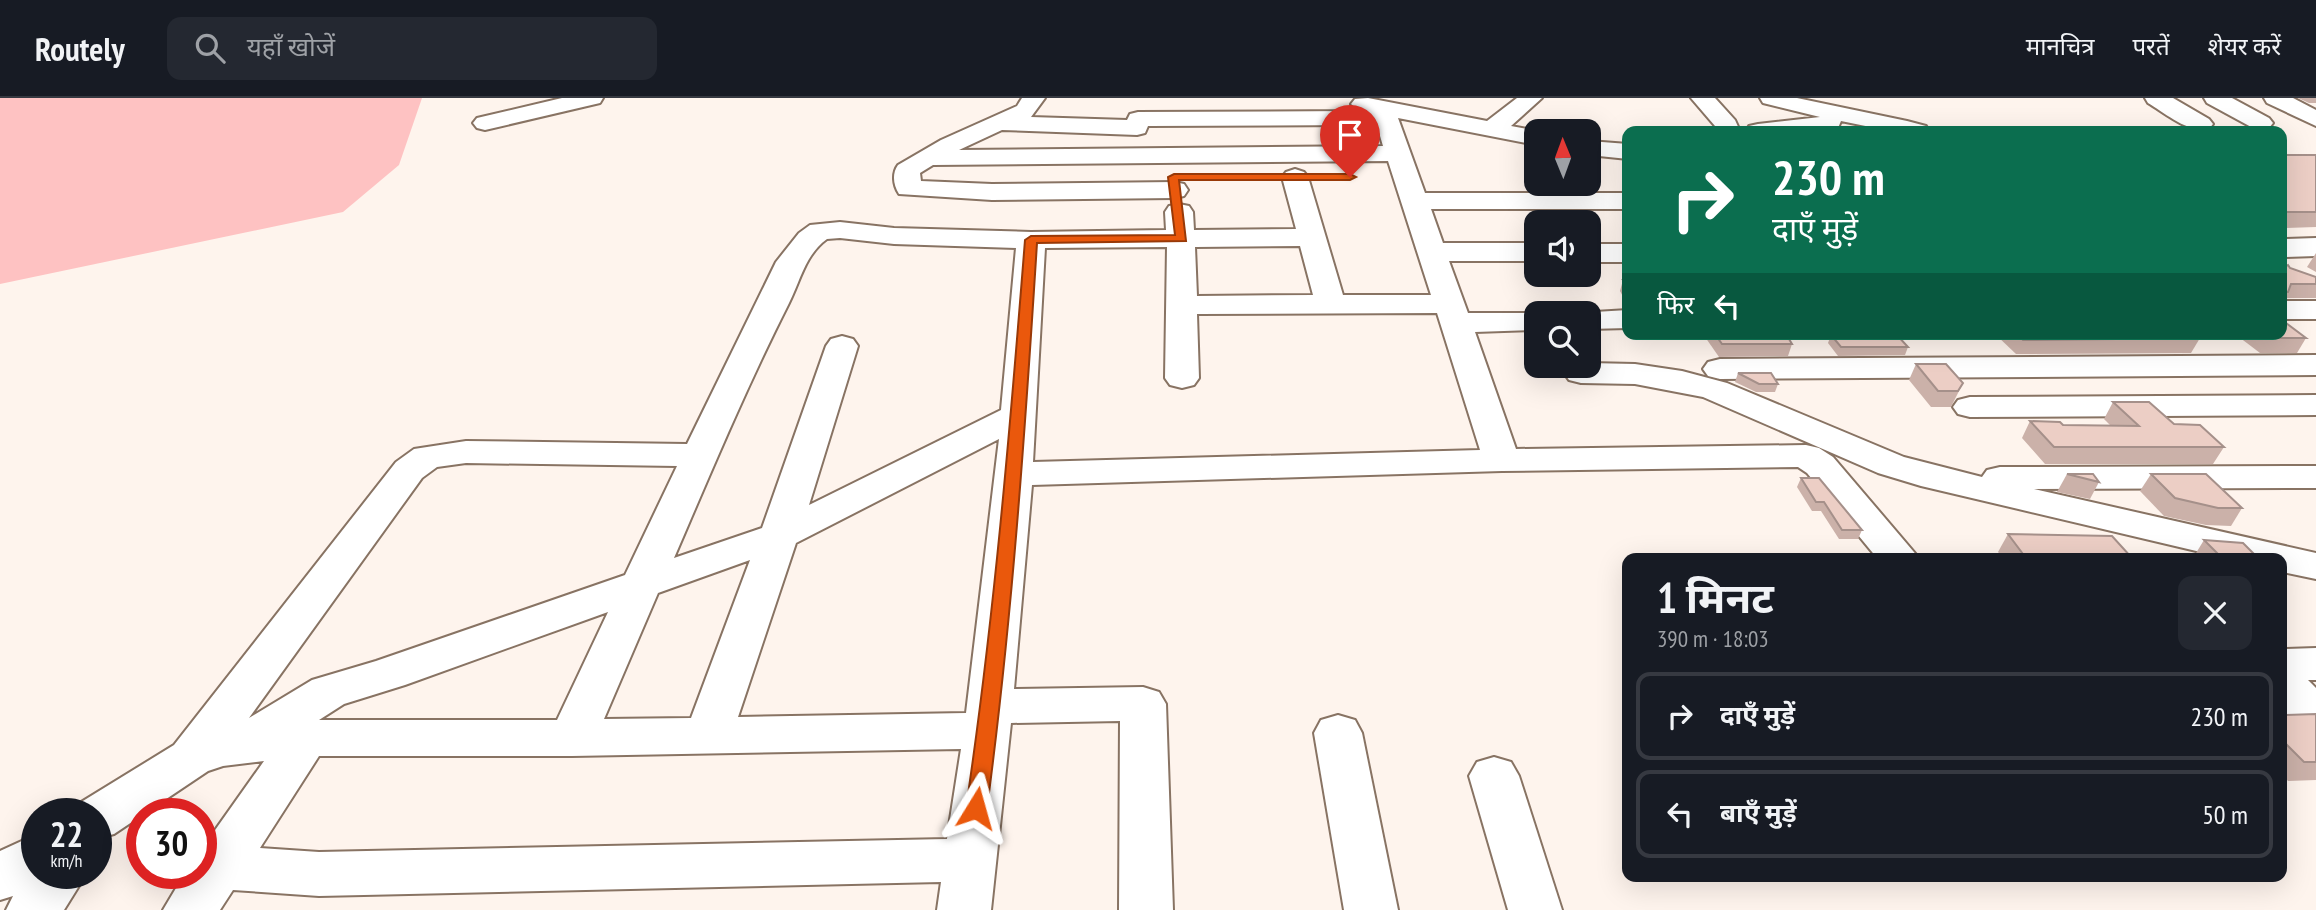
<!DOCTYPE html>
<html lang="hi">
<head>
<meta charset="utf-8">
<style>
	:root { --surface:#171b24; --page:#242831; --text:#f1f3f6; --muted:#9ea1a6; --line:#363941 }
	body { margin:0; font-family:"PT Sans Narrow","Noto Sans Devanagari",sans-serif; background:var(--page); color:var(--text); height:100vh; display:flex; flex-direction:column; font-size:26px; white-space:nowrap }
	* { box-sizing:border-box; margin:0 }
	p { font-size:23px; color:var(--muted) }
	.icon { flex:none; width:38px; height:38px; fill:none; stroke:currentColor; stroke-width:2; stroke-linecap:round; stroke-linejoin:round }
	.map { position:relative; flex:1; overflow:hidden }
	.panel { position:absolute; left:1622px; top:455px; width:665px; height:329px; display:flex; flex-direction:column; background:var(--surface); border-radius:14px; box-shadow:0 7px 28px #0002 }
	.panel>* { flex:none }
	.guide { position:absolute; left:1622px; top:28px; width:665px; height:214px; border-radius:14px; box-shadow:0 7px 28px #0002; background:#0b6e4f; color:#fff; overflow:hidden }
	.needle { width:46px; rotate:359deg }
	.controls { position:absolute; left:1524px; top:21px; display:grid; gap:14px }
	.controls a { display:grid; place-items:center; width:77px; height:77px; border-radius:14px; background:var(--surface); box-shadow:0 7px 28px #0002; font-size:35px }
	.speed { position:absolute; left:21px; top:700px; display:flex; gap:14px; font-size:35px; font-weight:700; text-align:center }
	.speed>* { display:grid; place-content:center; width:91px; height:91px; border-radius:50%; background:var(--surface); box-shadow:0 7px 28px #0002; line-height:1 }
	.speed small { font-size:18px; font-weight:400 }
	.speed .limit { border:10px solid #d22; background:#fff; color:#111 }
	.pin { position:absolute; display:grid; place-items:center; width:60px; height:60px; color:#fff; margin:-72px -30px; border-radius:50% 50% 50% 0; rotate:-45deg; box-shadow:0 0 7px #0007 }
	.pin .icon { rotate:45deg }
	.me { position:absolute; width:77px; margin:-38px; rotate:8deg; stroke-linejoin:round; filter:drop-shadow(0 0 5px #0008) }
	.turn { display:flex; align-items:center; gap:24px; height:147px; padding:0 35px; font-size:32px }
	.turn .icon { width:91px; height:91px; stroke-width:2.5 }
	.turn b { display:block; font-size:49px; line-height:60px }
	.then { display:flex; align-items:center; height:66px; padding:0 35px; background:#0003; gap:14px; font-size:26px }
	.round { display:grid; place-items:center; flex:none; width:74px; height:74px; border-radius:14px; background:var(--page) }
	.headline { display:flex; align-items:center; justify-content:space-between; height:119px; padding:0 35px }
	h1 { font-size:42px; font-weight:700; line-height:52px }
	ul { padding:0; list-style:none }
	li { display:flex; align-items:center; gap:21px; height:88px; margin:0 14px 10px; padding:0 21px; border:4px solid var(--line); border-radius:14px }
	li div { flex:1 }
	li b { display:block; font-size:26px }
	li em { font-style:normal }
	header { display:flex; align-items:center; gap:42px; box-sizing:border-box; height:98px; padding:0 35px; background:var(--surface); border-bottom:2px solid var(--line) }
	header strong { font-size:33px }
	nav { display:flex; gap:38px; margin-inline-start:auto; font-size:24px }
	.search { width:490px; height:63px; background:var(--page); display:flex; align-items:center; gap:18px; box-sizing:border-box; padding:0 24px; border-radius:14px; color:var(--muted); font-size:26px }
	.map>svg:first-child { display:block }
	.green { fill:#fec2c2 }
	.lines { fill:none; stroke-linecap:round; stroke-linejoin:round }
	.minor-casing { stroke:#887363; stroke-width:4 }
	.minor { fill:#fff; fill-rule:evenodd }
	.wall { fill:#cbb1a9 }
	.building { fill:#eccec5; stroke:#a5908a; stroke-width:2 }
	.route { fill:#ea580c; stroke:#983908; stroke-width:2 }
</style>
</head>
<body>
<header>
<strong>Routely</strong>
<div class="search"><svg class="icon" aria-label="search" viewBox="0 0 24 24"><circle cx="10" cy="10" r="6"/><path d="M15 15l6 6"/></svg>यहाँ खोजें</div>
<nav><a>मानचित्र</a><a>परतें</a><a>शेयर करें</a></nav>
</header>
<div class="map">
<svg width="2316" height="812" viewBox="0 0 2316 812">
	<rect width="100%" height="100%" fill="#fef4ed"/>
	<path class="green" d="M0 0H422L399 67 343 114 0 186Z"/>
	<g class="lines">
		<defs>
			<g id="minor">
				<path d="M562 0H603L600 5 485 32 477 30 473 25 477 20Z"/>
				<path d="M1022 0H1045L1031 19 1127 22 1130 16 1138 14 1355 13 1358 12 1351 6 1355 1 1368 0 1487 23 1517 0H1542L1511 28 1538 33 1536 47 1398 20 1425 95H1628V111H1431L1443 145H1536V163H1449L1468 215H1543H1536V232L1475 234 1516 351 1806 347 1819 350 1833 359 1919 460H1877L1807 375 1798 369 1502 373 1032 387 1014 591 1143 589 1159 594 1166 606 1173 812H1119L1120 623 1011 625 991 812H937L941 784 319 798 233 792 220 812H163L185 775H201V752L264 663 223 668 208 673 114 736 96 741V716H73L78 706 174 647 396 364 414 351 466 343 687 346 776 164 799 135 810 127 840 124 894 130 1031 134 1166 132 1165 114 1169 108 1179 106 1189 108 1193 114 1194 132 1296 131 1282 79 1286 74 1295 71 1304 74 1308 79 1343 197H1431L1388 63 933 67 920 75 921 83 992 86 1175 84 1184 86 1188 92 1184 98 1175 100 992 102 899 96C893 87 892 75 898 67L941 42 1017 8ZM1375 21 1383 48 959 52 1002 32 1137 37 1145 35 1148 28 1358 27ZM840 140 894 146 1016 150 1001 312 809 407 858 248 853 241 842 238 831 241 826 248 762 430 674 460C711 374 747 288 789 205 801 181 805 157 827 141ZM1300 148 1313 197 1197 198 1195 149ZM1167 149 1165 280 1170 287 1182 290 1194 287 1199 280 1197 216 1437 215 1480 352 1033 364 1045 150ZM999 341 966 615 738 619 796 445ZM466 365 677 368 625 477 376 563 312 582 249 620 422 380 437 369ZM750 462 691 620 604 621 658 495ZM608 514 557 622H319L344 606 405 587ZM961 651 947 741 319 754 260 750 319 658H572Z"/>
				<path d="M1691 0H1715L1735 22 1740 33H1716L1715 28Z"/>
				<path d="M1760 0H1797L1907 23 1926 28 1929 33H1890L1841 23 1838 30 1820 33H1746L1749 28 1758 26 1820 19 1763 5Z"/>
				<path d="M2145 0H2173L2209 21 2213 26 2209 31C2189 36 2165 15 2148 5Z"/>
				<path d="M2204 0H2232L2269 20 2273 25 2269 30H2253L2207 5Z"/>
				<path d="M2264 0H2293L2316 12V28L2267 5Z"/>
				<path d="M1589 43 1628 46V61L1589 57Z"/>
				<path d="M2316 140V158L2282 159V141Z"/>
				<rect x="1589" y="146" width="39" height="18"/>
				<rect x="2282" y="203" width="34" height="18"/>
				<path d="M1628 212V230L1589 231V215H1578Z"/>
				<path d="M2316 257V277L1720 281 1708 278 1703 271 1708 264 1720 261Z"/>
				<path d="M1589 265 1635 266 1682 273 1727 285 1904 359 1982 379 1987 372 2000 369 2316 368V390L2034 391 2316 455V481L2282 474V460H2226L1921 388 1878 375 1703 299 1635 286 1581 285 1569 282 1564 275 1569 268H1589Z"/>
				<path d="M2316 297V317L1970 319 1958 316 1953 309 1958 302 1970 299Z"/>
				<path d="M2316 550V582H2308L2316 590V635L2299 630 2282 612V551Z"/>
				<path d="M1338 617 1355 622 1362 635 1398 812H1344L1314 635 1321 622Z"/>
				<path d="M1494 659 1511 664 1519 678 1562 812H1508L1469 678 1477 664Z"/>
				<path d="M37 736V775H87L64 812H6L13 798 0 802V753Z"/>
			</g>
		</defs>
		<use href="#minor" class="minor-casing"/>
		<use href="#minor" class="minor"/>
	</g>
	<g class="wall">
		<path d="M2298 0H2316V5H2309Z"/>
		<path d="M2282 57H2316V129L2282 130Z"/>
		<path d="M1628 155V171L1624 167Z"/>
		<path d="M2316 155V174L2307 169Z"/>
		<path d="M2282 170H2290L2316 179V200H2285L2282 204Z"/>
		<path d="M1623 182H1628V208L1620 193Z"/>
		<path d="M1703 236H1786L1792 246 1788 258 1719 259Z"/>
		<path d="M1896 236 1908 249 1905 257 1838 258 1828 245 1831 237Z"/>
		<path d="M1995 236H2194L2200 240 2191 255 2016 256Z"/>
		<path d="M2235 236H2282L2306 240 2297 255H2260Z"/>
		<path d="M1916 266 1963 285 1951 309H1931L1909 282Z"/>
		<path d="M1738 275 1778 286 1775 294H1756L1735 284Z"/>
		<path d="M2113 304 2174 326 2224 349 2213 366H2045L2022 340 2030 323 2063 327 2111 328 2104 321Z"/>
		<path d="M2067 376 2099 384 2090 401 2057 394Z"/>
		<path d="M2151 376 2242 410 2231 428 2206 427 2164 418 2140 393Z"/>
		<path d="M1801 380 1862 432 1858 441H1839L1821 413H1812L1797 389Z"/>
		<path d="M2008 436 2132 460H2003L1998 454Z"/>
		<path d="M2204 442 2258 460H2193Z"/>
		<path d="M2316 616V682L2288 683 2282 676V617Z"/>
	</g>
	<g class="building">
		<rect x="2282" y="57" width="34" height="57"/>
		<path d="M2288 167 2290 170 2316 179V186H2291L2288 194H2282V170Z"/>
		<path d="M1623 182H1628V190Z"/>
		<path d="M2282 222 2306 240H2269L2264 236H2282Z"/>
		<path d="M1715 236H1786L1792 246H1722Z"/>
		<path d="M1861 236H1896L1908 249H1841L1831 237H1862Z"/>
		<path d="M2018 236H2194L2200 240 2023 242Z"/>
		<path d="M1916 266H1946L1963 285 1958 293H1938Z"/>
		<path d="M1738 275H1771L1778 286H1759Z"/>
		<path d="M2113 304H2149L2174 326 2200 327 2224 349H2054L2030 323 2060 324 2063 327 2139 328Z"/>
		<path d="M2067 376H2093L2099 384Z"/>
		<path d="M2151 376H2206L2242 410H2218L2175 400Z"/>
		<path d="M1801 380H1819L1862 432H1842L1824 404H1816Z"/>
		<path d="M2008 436 2112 438 2132 460H2026Z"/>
		<path d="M2204 442 2243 445 2258 460H2222Z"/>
		<path d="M2316 616V664H2304L2282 642V617Z"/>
	</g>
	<path class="route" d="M1174 76H1350L1356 79 1350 82H1179L1186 143 1037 145C1025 334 1012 523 987 710L984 716 976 719 969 716 966 710C994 522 1010 332 1025 142L1031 138 1175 137 1168 79Z"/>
</svg>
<div class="controls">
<a><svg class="needle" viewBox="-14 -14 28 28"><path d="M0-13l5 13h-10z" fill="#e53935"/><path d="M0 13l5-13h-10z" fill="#9ea1a6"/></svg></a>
<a><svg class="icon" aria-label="sound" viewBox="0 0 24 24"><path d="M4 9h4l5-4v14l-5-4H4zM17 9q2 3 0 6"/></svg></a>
<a><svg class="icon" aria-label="search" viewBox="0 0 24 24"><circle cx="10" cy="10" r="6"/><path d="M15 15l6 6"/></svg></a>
</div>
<div class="speed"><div>22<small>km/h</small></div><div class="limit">30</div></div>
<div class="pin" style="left:1350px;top:79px;background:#d93025"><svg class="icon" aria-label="arrive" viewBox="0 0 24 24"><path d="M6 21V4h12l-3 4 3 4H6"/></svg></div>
<svg class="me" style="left:976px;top:710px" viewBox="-20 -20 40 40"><path d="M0-17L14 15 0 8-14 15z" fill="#ea580c" stroke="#fff" stroke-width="4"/></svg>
<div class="guide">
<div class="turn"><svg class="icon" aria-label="right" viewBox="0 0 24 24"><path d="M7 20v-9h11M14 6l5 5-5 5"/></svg><div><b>230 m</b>दाएँ मुड़ें</div></div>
<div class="then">फिर<svg class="icon" aria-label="left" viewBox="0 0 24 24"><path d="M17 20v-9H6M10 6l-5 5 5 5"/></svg></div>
</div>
<section class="panel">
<div class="headline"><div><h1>1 मिनट</h1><p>390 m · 18:03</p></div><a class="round"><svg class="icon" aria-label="close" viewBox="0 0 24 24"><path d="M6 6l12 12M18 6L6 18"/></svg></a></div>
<ul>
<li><svg class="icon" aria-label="right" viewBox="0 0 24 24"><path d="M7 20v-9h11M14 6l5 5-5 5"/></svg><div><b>दाएँ मुड़ें</b></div><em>230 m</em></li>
<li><svg class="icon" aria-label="left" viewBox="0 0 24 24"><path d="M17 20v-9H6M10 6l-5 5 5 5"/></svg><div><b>बाएँ मुड़ें</b></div><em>50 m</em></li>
</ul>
</section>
</div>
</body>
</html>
